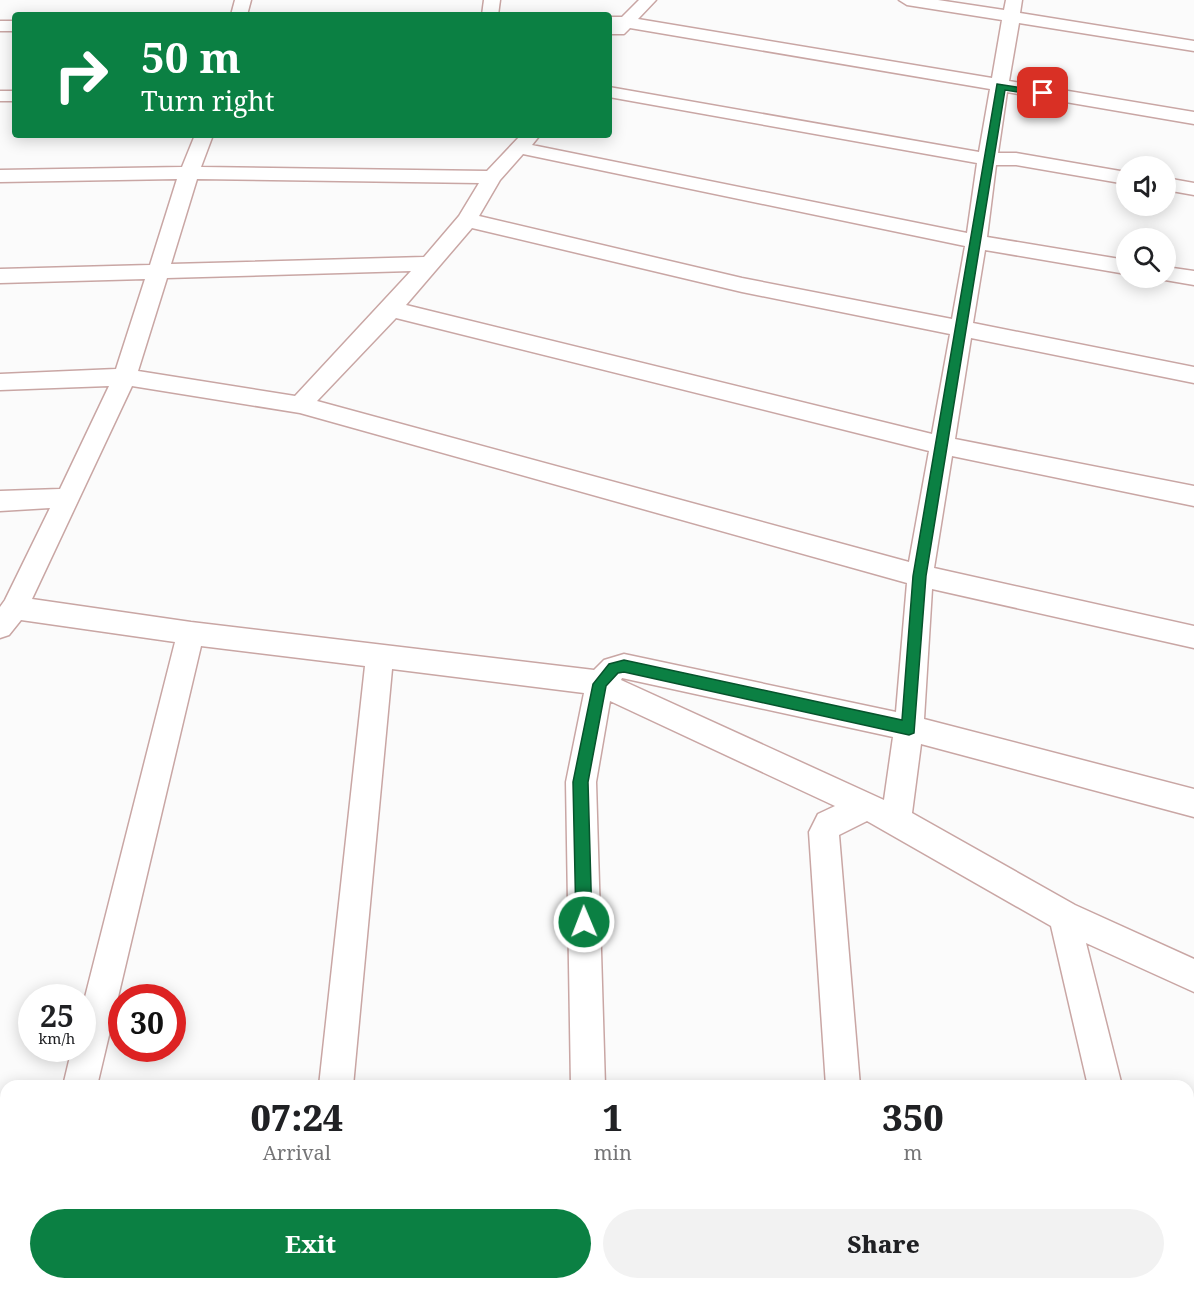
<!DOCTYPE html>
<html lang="en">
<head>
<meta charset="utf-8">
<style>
	:root { --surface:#fff; --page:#f2f2f2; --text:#202124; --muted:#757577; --accent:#0b8043 }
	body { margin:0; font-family:"Noto Serif",serif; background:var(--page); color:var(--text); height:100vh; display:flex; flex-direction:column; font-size:22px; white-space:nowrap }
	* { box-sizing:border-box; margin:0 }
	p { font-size:20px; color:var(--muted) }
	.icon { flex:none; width:33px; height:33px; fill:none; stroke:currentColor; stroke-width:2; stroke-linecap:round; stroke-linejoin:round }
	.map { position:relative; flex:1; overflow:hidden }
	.sheet { position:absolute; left:0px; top:1080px; width:1194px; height:210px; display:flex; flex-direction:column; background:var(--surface); border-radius:18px 18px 0 0; box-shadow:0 3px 15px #0003 }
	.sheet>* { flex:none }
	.top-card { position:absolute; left:12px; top:12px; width:600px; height:126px; border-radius:6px; box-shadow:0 3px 15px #0003; background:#0b8043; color:#fff; overflow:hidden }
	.fabs { position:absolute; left:1116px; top:156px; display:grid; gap:12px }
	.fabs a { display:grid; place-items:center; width:60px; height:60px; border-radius:50%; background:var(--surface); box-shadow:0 3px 15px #0003; font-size:30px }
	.speed { position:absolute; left:18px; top:984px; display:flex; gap:12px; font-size:30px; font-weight:700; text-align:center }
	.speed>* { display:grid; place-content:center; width:78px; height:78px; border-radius:50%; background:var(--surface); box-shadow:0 3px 15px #0003; line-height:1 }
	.speed small { font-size:15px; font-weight:400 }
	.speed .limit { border:9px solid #d22; background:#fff; color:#111 }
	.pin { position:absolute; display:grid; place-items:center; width:51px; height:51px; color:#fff; margin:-26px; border-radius:12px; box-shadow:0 3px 9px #0006 }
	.me { position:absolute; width:66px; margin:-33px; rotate:359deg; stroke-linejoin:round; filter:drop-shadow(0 0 4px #0008) }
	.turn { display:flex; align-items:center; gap:21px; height:126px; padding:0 30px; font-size:27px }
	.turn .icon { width:78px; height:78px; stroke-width:2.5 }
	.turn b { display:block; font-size:42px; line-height:51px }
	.eta { display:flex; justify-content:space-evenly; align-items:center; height:102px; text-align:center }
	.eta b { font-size:36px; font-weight:800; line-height:42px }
	.primary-button { display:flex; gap:12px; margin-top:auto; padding:12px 30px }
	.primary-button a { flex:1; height:69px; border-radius:36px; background:var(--accent); color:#fff; font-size:24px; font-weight:800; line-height:69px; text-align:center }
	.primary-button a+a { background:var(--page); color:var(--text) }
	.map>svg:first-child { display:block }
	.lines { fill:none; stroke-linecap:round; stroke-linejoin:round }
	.street-casing { stroke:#c9a6a4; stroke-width:3 }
	.street { fill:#fff; fill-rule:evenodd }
	.route { fill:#0b8043; stroke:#07532c; stroke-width:1.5 }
</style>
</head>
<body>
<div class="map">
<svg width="1194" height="1290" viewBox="0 0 1194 1290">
	<rect width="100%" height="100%" fill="#fbfbfb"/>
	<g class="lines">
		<defs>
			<g id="street">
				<path d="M235 0H251L247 15H231Z"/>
				<path d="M484 0H500L498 15H482Z"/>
				<path d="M639 0H656L638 19 992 78 1002 20 907 5 899 0H938L1004 10 1006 0H1022L1020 13 1194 41V51L1019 23 1009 81 1194 112V124L1007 92 998 153H1016L1126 172V184L1016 165H996L987 237 1126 260V274L985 250 973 323 1194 367V383L971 338 955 439 1194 486V506L952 456 934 568 1194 626V648L932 589 924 719 1194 789V817L921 744 912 813 1075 905 1194 959V992L1086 943 1122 1086H1088L1051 926 867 821 839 835 860 1086H826L809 832 818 814 835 806 610 701 596 782 605 1086H571L566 782 584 693 392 669 353 1086H319L365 666 201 646 97 1086H63L72 1048H82V1009L175 642 21 620 9 635 0 638V607L5 600 50 508 0 511V491L60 489 109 386 0 390V374L116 369 145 279 0 283V269L150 265 177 179 0 182V170L182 167 195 135H213L201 167 487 171 521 135H540L532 145 967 233 977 163 609 97V87L979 152 990 89 630 28 624 34H612L609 30 611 27H609V17H622ZM523 154 965 246 952 319 742 278 479 216 500 180ZM197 179 479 183 459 216 424 257 171 264ZM472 228 742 292 950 334 932 434 406 305ZM411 271 295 396 138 371 167 278ZM396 318 929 451 909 562 317 401ZM132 386 300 413 907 583 896 712 624 654 604 660 594 670 191 622 32 599ZM622 678 893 737 884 800 621 680Z"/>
				<rect x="0" y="21" width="15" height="10"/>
				<rect x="0" y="91" width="15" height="10"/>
				<path d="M1166 178 1194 183V195L1166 190Z"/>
				<path d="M1166 267 1194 271V285L1159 279 1166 278Z"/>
				<path d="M13 1284H51L49 1290H11Z"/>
				<rect x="297" y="1284" width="38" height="6"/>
				<rect x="574" y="1284" width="38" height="6"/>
				<rect x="838" y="1284" width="38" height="6"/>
				<path d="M1134 1284H1172L1173 1290H1135Z"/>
			</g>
		</defs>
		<use href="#street" class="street-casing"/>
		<use href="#street" class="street"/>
	</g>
	<path class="route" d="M997 84 1043 91 1048 93 1043 96 1005 90 926 576 914 733 909 735 624 672 618 673 606 686 588 782 592 922 590 928 584 930 578 928 576 922 573 782 593 684 609 664 624 660 902 720 913 576Z"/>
</svg>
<div class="fabs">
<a><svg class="icon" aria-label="sound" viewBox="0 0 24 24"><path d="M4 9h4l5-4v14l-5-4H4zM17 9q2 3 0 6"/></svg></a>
<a><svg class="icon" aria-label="search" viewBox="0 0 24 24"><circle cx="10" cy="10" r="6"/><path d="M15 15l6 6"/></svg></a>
</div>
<div class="speed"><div>25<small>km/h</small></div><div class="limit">30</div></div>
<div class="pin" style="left:1043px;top:93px;background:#d93025"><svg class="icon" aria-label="arrive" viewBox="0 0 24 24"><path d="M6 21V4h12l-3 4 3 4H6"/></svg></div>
<svg class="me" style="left:584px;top:922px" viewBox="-20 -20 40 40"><circle r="17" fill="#0b8043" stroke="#fff" stroke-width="3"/><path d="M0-11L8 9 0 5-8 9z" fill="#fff"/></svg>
<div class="top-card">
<div class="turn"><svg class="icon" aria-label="right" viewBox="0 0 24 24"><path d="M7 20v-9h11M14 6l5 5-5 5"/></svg><div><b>50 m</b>Turn right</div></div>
</div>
<section class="sheet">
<div class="eta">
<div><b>07:24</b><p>Arrival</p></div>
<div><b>1</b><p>min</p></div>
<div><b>350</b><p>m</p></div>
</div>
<div class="primary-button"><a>Exit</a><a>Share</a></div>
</section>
</div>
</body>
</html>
